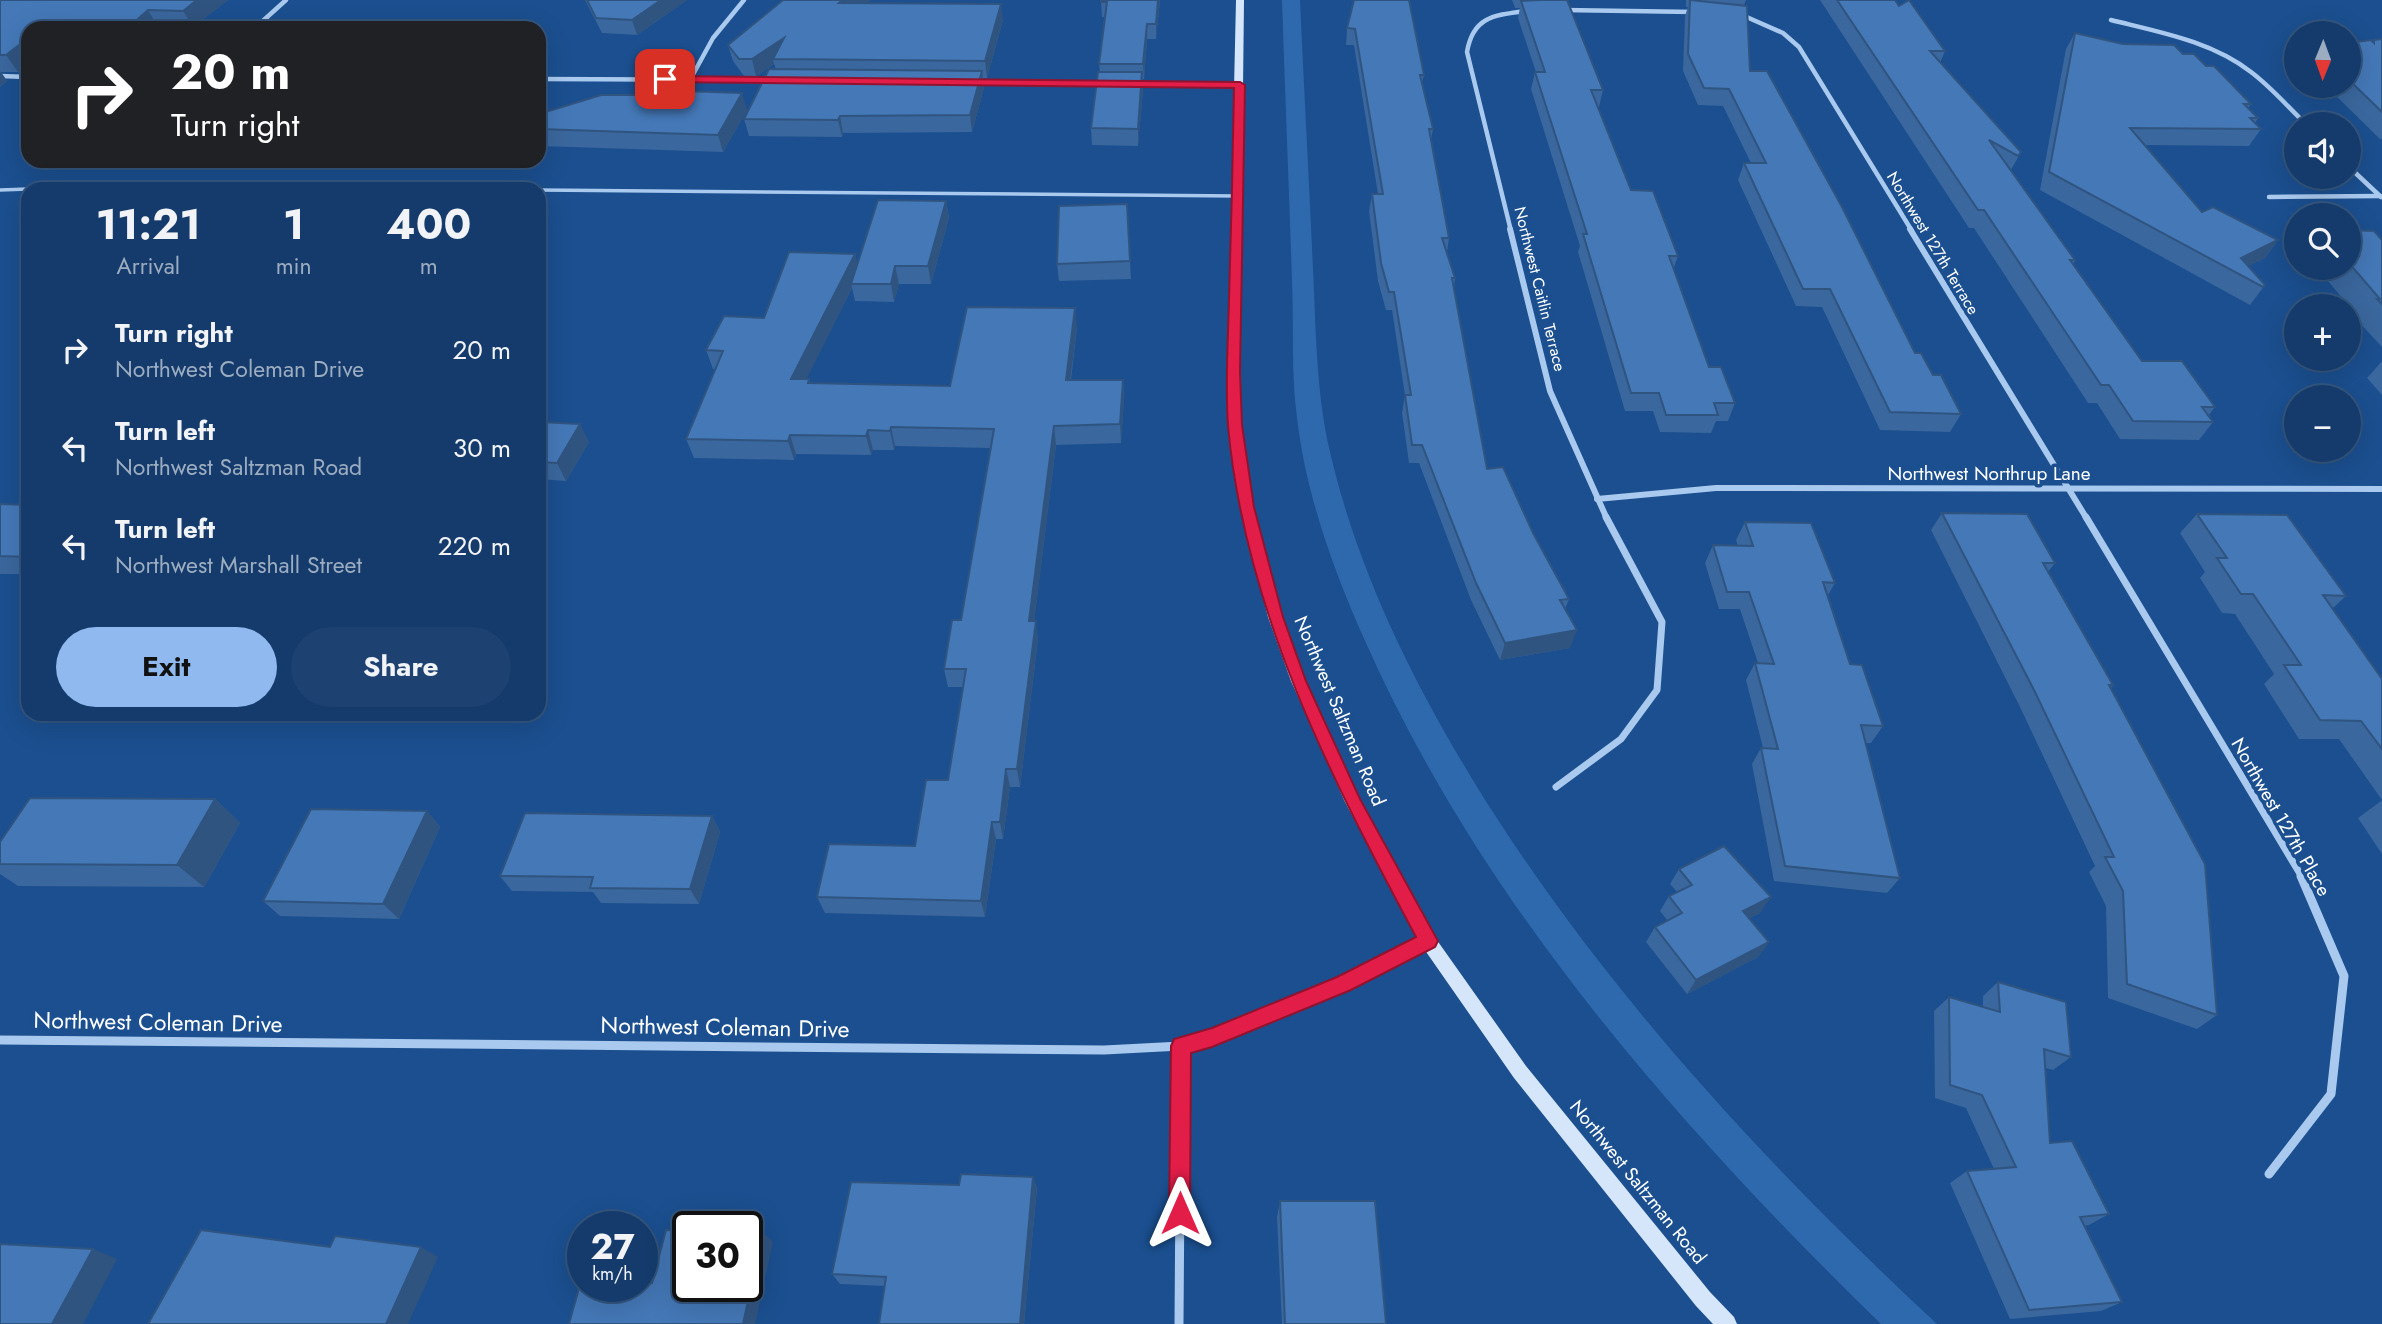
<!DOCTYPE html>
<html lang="en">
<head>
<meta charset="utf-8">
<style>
	:root { --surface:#143b6b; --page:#1d4271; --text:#f1f3f6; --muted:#9dadc1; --line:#33557e; --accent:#90b9f0 }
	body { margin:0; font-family:Jost,sans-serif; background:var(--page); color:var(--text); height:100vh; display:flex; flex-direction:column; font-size:26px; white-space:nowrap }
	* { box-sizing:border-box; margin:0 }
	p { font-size:23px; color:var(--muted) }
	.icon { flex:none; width:38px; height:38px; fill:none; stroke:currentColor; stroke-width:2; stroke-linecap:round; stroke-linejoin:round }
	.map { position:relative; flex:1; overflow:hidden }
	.panel { position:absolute; left:21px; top:182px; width:525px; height:539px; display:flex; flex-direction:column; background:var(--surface); border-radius:21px; box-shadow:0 7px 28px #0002,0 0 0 2px var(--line) }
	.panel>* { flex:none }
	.hud { position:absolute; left:21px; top:21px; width:525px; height:147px; border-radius:21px; box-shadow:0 7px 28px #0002,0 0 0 2px var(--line); background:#202124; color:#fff; overflow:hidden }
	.needle { width:46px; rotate:181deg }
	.tools { position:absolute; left:2284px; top:21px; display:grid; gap:14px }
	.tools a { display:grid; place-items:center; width:77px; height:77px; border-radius:50%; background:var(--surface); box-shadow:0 7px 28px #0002,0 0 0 2px var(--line); font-size:35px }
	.speed { position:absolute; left:567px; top:1211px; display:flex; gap:14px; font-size:35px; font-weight:700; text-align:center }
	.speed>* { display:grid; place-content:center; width:91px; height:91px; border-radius:50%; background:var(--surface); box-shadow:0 7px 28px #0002,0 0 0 2px var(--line); line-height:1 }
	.speed small { font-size:18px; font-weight:400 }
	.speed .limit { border:4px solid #111; border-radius:10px; background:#fff; color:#111 }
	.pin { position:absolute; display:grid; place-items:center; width:60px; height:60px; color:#fff; margin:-30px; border-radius:14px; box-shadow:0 4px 10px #0006 }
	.me { position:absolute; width:77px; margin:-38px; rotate:0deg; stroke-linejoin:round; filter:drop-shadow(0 0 5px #0008) }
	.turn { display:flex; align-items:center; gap:24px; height:147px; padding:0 35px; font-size:32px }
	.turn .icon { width:91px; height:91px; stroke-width:2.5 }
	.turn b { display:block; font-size:49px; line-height:60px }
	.eta { display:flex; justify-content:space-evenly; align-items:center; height:119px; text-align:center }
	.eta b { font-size:42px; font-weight:700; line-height:49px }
	.primary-button { display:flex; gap:14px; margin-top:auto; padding:14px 35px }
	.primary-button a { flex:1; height:80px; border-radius:42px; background:var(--accent); color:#111; font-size:28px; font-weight:700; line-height:80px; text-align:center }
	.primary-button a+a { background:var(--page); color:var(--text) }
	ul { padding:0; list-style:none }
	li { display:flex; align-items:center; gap:21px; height:98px; padding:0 35px }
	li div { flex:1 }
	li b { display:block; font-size:26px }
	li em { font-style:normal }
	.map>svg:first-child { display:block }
	.green { fill:#2e69ad }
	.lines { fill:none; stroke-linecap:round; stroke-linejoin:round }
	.lane { stroke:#a9c9ee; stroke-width:3.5 }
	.street-far3 { stroke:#a9c9ee; stroke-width:4.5 }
	.street-far2 { stroke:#a9c9ee; stroke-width:6 }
	.street-far1 { stroke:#a9c9ee; stroke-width:7 }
	.street { stroke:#a9c9ee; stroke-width:9 }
	.secondary { fill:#d6e6fa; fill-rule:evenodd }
	.wall { fill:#3a679d }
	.shaded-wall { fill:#305480 }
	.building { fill:#4478b7; stroke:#305480; stroke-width:2 }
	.route { fill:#e11d48; stroke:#92132f; stroke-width:2 }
	.labels { text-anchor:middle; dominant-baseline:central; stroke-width:7; stroke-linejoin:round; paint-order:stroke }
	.far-street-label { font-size:16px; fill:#fff; stroke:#1b4f8f }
	.street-label { font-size:19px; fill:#fff; stroke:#1b4f8f }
	.near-street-label { font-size:23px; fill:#fff; stroke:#1b4f8f }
</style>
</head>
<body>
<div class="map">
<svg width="2382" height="1324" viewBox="0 0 2382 1324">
	<rect width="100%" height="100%" fill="#1b4f8f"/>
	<path class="green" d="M1282 0H1300C1304 90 1309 179 1313 269 1316 330 1316 392 1330 452 1359 576 1416 688 1482 795 1606 992 1766 1165 1937 1324H1881C1678 1126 1482 904 1366 643 1334 572 1306 495 1297 418 1291 373 1294 326 1292 281 1289 187 1285 94 1282 0Z"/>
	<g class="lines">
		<g class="lane">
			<path d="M95 189H433"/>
			<path d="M0 190 28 189"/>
			<path d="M539 190 1237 196"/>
		</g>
		<g class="street-far3">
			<path d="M1563 10 1695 12"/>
			<path d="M1742 15 1783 33 1799 47 1912 231"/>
			<path d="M2111 20C2159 32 2211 41 2251 72 2271 87 2288 107 2306 124"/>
			<path d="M255 28 286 0"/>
			<path d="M0 76 28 77"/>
			<path d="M539 79 773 80"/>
			<path d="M690 80 713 38 744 0"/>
			<path d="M977 82 1105 84"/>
			<path d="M1135 84 1240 85"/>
			<path d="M2348 166 2381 197"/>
			<path d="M2269 197 2380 196"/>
			<path d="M1511 231 1467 52C1473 16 1495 15 1527 11"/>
		</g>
		<g class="street-far2">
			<path d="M1510 229 1550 391 1607 519"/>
			<path d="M1910 229 2087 519"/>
			<path d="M1597 499 1716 488 2382 489"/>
		</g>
		<g class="street-far1">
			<path d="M2086 517 2302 877"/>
			<path d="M1556 787 1621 739 1657 690 1662 622 1606 517"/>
		</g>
		<g class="street">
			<path d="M0 1040 1104 1050 1181 1046 1212 1037 1344 983 1428 941"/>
			<path d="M2269 1174 2331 1094 2344 976 2301 876"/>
			<path d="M1179 1324 1181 1046"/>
		</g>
		<path class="secondary" d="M1236 0H1244L1240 357 1241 425 1252 507 1282 617 1305 681 1359 799 1434 936 1526 1066 1710 1292 1734 1317 1737 1324H1713L1696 1306 1514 1078 1422 946 1345 802 1291 681 1268 617 1240 507 1229 425 1228 357Z"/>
	</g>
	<g class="wall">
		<path d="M0 0H228L193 27 28 28V64L18 72H1L7 81 0 87Z"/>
		<path d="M585 0H687L637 35 602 33Z"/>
		<path d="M783 0H871L866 3 1003 20 987 78H983L984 88 972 132 843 133 842 137 749 136 744 119 776 69 774 64 756 76H744L733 61 728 45Z"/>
		<path d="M1160 0 1156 39H1147L1144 79H1143V89L1138 146 1092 145 1091 128 1100 72 1099 64 1105 17H1102L1101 2Z"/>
		<path d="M1354 0 1424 75 1422 83 1433 129 1431 140 1449 238 1447 253 1455 278 1454 287 1487 469 1533 533 1569 599 1565 609 1570 648 1500 660 1471 600 1419 463H1409L1402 413 1405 395 1392 310H1386L1378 281 1369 211 1372 194H1378L1354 45H1346L1347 28Z"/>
		<path d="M1512 0H1567L1603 90 1599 107H1597L1631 190 1678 256 1673 270 1709 367 1735 403 1728 421H1716L1711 433 1660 432 1653 411H1625L1578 252 1580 246 1531 89 1535 72H1536L1518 18 1520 8H1515Z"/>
		<path d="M1686 0H1746L1744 5 1750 71 1915 353 1933 375 1961 414 1950 432 1880 430 1822 307 1796 306 1738 180 1744 163H1751L1723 106 1698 105 1683 71 1685 16 1688 7H1686Z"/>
		<path d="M1820 0H1895L1899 6 1945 51 1940 63 2021 152 2011 170 2075 260 2073 264 2142 361 2215 407 2208 416 2213 422 2199 440 2120 439 2097 403H2088L1974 228H1969Z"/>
		<path d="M2075 33 2123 44 2183 54 2206 66 2251 104 2248 108 2258 118 2255 123 2261 129 2249 146 2145 145 2202 212 2278 240 2265 258 2248 266 2265 285 2250 305 2040 190 2066 49Z"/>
		<path d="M2382 39V139H2380L2326 86H2348V43L2373 42 2374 40Z"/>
		<path d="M649 95 747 110 723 152 539 146V114Z"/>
		<path d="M946 201 949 218 931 284H899L894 302 855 301 852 288 806 379H809L810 383 950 386 1077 327 1071 380H1123L1124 399 1121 443 1056 445 1034 621 1038 639 1020 787H1010L1003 839H996L985 917 825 913 817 897 915 846 948 780 963 687H948L944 669 961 620 990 448 895 446 894 450H873L871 455 796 454 794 460 694 458 686 439 715 369H713L706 350 764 318 855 254 857 264Z"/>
		<path d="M1127 204 1131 279 1059 281 1057 264Z"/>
		<path d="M2348 230 2382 240V347L2358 321 2360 319 2317 268H2348Z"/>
		<path d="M2382 361V395L2367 378Z"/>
		<path d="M539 422 589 442 566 481 539 479Z"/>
		<path d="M0 504 28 505V574H0Z"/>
		<path d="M1942 513 2055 563 2048 572 2113 685 2111 688 2217 1015 2197 1029 2108 998 2106 906 2089 872 2095 866 2020 707 1931 530Z"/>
		<path d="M2197 514 2346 596 2332 609 2382 679V800L2339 739H2299L2264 684 2274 674 2235 614 2222 613 2200 578 2205 572 2180 533Z"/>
		<path d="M1745 522 1835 583 1828 595 1850 664 1883 726 1871 743H1865L1900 878 1887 893 1774 881 1752 764 1761 748H1763L1746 680 1755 663H1758L1740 609H1719L1705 563 1713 545 1738 546 1736 540Z"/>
		<path d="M215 799 240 823 204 887 18 886 0 874V842Z"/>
		<path d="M2381 801H2382V854L2358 818Z"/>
		<path d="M427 811 440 827 399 919 280 916 263 901Z"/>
		<path d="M712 816 720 832 699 904 601 903 593 892 512 891 500 876Z"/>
		<path d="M1679 869 1760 913 1749 918 1769 942 1758 957 1687 994 1646 942 1655 927 1667 920 1660 911 1669 896 1677 892 1670 884Z"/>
		<path d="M1998 982 2071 1057 2053 1070 2046 1068 2050 1143 2109 1214 2089 1225 2084 1226 2122 1302 2101 1311 2010 1319 1950 1183 1967 1171 1994 1169 1966 1108 1935 1098 1934 1011 1949 997 1983 1007V996Z"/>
		<path d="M1033 1177 1037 1188 1024 1324H879L885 1286 840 1284 832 1274 959 1185Z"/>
		<path d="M1280 1201 1386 1324H1282L1277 1217Z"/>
	</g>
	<g class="shaded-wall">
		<path d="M197 0H228L193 27 183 11Z"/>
		<path d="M661 0H687L637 35 632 20Z"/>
		<path d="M843 0H871L842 19 839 3Z"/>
		<path d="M1158 0H1160L1156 39V24Z"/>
		<path d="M1001 4 1003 20 987 78 985 61Z"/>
		<path d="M148 10 158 27 157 28H132L130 26Z"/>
		<path d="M1147 24V39L1144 79 1143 64Z"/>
		<path d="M28 38V64L18 72 6 55Z"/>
		<path d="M784 38 773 59 774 64 756 76 752 59Z"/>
		<path d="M0 71 7 81 0 87Z"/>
		<path d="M982 71 984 88 972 132 970 115Z"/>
		<path d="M1142 72 1143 89 1138 146V129Z"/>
		<path d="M742 93 747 110 723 152 718 135Z"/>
		<path d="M840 116 843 133 842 137 838 120Z"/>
		<path d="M946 201 949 218 931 284 928 266Z"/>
		<path d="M2278 240 2265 258 2235 272 2241 258Z"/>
		<path d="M855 254 860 273 851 284 852 288 797 398 791 379Z"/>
		<path d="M895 266 899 284 894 302 891 284Z"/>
		<path d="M1075 308 1077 327 1068 399 1066 380Z"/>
		<path d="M1123 380 1124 399 1121 443 1120 424Z"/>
		<path d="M580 424 589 442 566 481 557 463Z"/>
		<path d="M1054 426 1056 445 1032 639 1029 621Z"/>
		<path d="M891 427 895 446 894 450 890 431Z"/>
		<path d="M868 430 873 450 871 455 866 436Z"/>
		<path d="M790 435 796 454 794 460 788 441Z"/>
		<path d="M1036 621 1038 639 1020 787 1017 769Z"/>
		<path d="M1577 630 1570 648 1500 660 1505 643Z"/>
		<path d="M1006 769 1010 787 1003 839 1000 822Z"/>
		<path d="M215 799 240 823 204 887 177 865Z"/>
		<path d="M427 811 440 827 399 919 383 904Z"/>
		<path d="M712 816 720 832 699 904 690 889Z"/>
		<path d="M992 822 996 839 985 917 981 901Z"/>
		<path d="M1771 897 1760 913 1733 926 1743 911Z"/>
		<path d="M1769 942 1758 957 1687 994 1696 980Z"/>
		<path d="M1033 1177 1037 1188 1024 1324H1020Z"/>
		<path d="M763 1232 773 1242 755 1324H743Z"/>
		<path d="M421 1247 438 1257 408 1324H386Z"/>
		<path d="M93 1249 117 1259 83 1324H52Z"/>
	</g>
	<g class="building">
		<path d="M0 0H197L183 11 148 10 130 26 44 25 40 28H28V38L6 55H0Z"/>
		<path d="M587 0H661L632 20 596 18Z"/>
		<path d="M783 0H843L839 3 1001 4 985 61 773 59 784 38 752 59H739L728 45Z"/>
		<path d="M1101 0H1158L1156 24H1147L1143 64H1099L1107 2H1101Z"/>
		<path d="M1354 0H1409L1424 75H1420L1433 129H1429L1449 238H1442L1455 278H1452L1487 469 1503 467 1533 533 1569 599 1560 600 1577 630 1505 643 1476 583 1422 445H1412L1405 395H1411L1394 292H1389L1381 263 1372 194H1383L1355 29 1347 28Z"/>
		<path d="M1542 0H1567L1603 90H1591L1631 190 1653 191 1678 256H1669L1709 367H1721L1735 403H1714L1718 415H1666L1659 393H1631L1583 234H1587L1535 72H1545L1521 1Z"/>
		<path d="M1690 0 1747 6 1750 71H1767L1842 207 1915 353H1921L1933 375H1941L1961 414 1890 412 1830 289H1803L1744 163H1766L1729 89 1704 88 1688 54Z"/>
		<path d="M1837 0H1895L1899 6 1909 0 1945 51H1930L2021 152 2018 156 1989 140 2075 260H2070L2142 361H2182L2215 407H2202L2213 422 2133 421 2109 385H2101L1984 210H1978Z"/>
		<path d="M2075 33 2123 44 2174 45 2183 54H2194L2206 66H2214L2251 104H2244L2258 118H2250L2261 129 2130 128 2202 212 2213 207 2278 240 2241 258 2265 285 2263 287 2049 172Z"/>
		<path d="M2382 39V112L2348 79V43L2371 40 2374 43V40Z"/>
		<path d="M769 69 982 71 970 115 840 116 838 120 744 119Z"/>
		<path d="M1098 72H1142L1138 129 1091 128Z"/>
		<path d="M653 90 742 93 718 135 539 129V114L601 95H649Z"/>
		<path d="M878 200 946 201 928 266H895L891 284H851Z"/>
		<path d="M1127 204 1130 261 1057 264 1059 206Z"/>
		<path d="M2348 230 2374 231 2382 240V304L2377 299H2380L2348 262Z"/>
		<path d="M789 252 855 254 791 379H809L808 383 950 386 967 307 1075 308 1066 380H1123L1120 424 1054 426 1029 621H1036L1017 769H1006L1000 822H992L981 901 817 897 829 844 915 846 926 780H948L966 669H944L952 620H961L994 429 891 427 890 431 868 430 866 436 790 435 788 441 686 439 723 351 706 350 724 316 764 318Z"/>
		<path d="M539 422 580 424 557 463 539 462Z"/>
		<path d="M0 504 28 505V557L0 556Z"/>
		<path d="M1942 513 2027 514 2055 563H2043L2113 685H2109L2205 864 2217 1015 2127 984 2123 891 2105 857H2114L2034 690Z"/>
		<path d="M2197 514 2287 515 2346 596 2323 595 2382 679V749L2361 721 2320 720 2284 665H2301L2253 594H2241L2217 558H2227Z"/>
		<path d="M1745 522 1811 523 1835 583 1823 582 1850 664 1862 665 1883 726 1861 725 1900 878 1785 866 1761 748 1778 749 1755 663 1774 664 1749 592H1727L1713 545 1753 546Z"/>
		<path d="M30 798 215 799 177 865 0 864V842Z"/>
		<path d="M311 809 427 811 383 904 263 901Z"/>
		<path d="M525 813 712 816 690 889 590 888 593 877 500 876Z"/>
		<path d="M1724 846 1771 897 1743 911 1769 942 1696 980 1655 927 1682 913 1669 896 1692 885 1679 869Z"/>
		<path d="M1998 982 2066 1002 2071 1057 2044 1049 2050 1143 2072 1141 2109 1214 2080 1217 2122 1302 2029 1310 1967 1171 2016 1167 1982 1095 1950 1085 1949 997 2000 1012Z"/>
		<path d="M961 1174 1033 1177 1020 1324H879L886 1277 832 1274 851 1182 959 1185Z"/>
		<path d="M1280 1201H1375L1386 1324H1285Z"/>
		<path d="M201 1230 330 1247 335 1236 421 1247 386 1324H148Z"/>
		<path d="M666 1230 688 1231V1286H747V1232H763L743 1324H569L581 1281H583V1286H642V1283H652Z"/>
		<path d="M0 1244 93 1249 52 1324H0Z"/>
	</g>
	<path class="route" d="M665 76 1240 82 1245 85 1240 372 1242 425 1254 507 1283 617 1306 681 1360 799 1438 941 1435 947 1351 990 1212 1047 1191 1053 1190 1213 1187 1220 1180 1223 1172 1220 1169 1213 1171 1046 1174 1039 1212 1028 1337 977 1416 937C1330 776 1245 611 1228 426 1225 384 1228 341 1229 299 1231 229 1233 158 1234 88L661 82 660 79Z"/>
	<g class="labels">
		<g class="far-street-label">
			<text transform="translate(1933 243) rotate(59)">Northwest 127th Terrace</text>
			<text transform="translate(1540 289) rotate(76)">Northwest Caitlin Terrace</text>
		</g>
		<g class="street-label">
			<text x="1989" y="473">Northwest Northrup Lane</text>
			<text transform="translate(1340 711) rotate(67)">Northwest Saltzman Road</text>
			<text transform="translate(2281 817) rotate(60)">Northwest 127th Place</text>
			<text transform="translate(1638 1182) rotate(51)">Northwest Saltzman Road</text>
		</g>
		<g class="near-street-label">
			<text transform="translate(158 1022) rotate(1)">Northwest Coleman Drive</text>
			<text transform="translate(725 1027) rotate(1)">Northwest Coleman Drive</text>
		</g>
	</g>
</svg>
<div class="tools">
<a><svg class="needle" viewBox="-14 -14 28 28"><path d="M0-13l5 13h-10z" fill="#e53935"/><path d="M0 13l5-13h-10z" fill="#9dadc1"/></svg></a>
<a><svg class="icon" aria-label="sound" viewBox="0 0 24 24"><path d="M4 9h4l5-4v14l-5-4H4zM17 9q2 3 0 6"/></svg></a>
<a><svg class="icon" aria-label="search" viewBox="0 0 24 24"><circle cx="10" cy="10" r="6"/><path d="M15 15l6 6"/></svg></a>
<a>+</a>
<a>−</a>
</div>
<div class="speed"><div>27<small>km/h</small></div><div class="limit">30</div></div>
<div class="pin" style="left:665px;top:79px;background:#d93025"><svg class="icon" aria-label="arrive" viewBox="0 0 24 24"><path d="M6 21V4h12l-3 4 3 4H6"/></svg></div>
<svg class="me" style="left:1180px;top:1213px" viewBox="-20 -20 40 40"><path d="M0-17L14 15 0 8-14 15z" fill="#e11d48" stroke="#fff" stroke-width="4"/></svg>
<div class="hud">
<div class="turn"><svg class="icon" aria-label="right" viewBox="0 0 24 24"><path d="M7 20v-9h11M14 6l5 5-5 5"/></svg><div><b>20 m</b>Turn right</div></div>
</div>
<section class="panel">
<div class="eta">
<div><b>11:21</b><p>Arrival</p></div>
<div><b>1</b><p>min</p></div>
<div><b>400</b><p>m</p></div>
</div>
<ul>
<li><svg class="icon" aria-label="right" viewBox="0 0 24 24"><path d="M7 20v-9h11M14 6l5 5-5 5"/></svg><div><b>Turn right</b><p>Northwest Coleman Drive</p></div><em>20 m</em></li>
<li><svg class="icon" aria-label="left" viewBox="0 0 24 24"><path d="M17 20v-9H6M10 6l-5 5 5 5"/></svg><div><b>Turn left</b><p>Northwest Saltzman Road</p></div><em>30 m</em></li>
<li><svg class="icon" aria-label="left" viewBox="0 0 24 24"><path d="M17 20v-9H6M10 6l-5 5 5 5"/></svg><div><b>Turn left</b><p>Northwest Marshall Street</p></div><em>220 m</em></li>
</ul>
<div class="primary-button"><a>Exit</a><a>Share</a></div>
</section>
</div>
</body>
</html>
